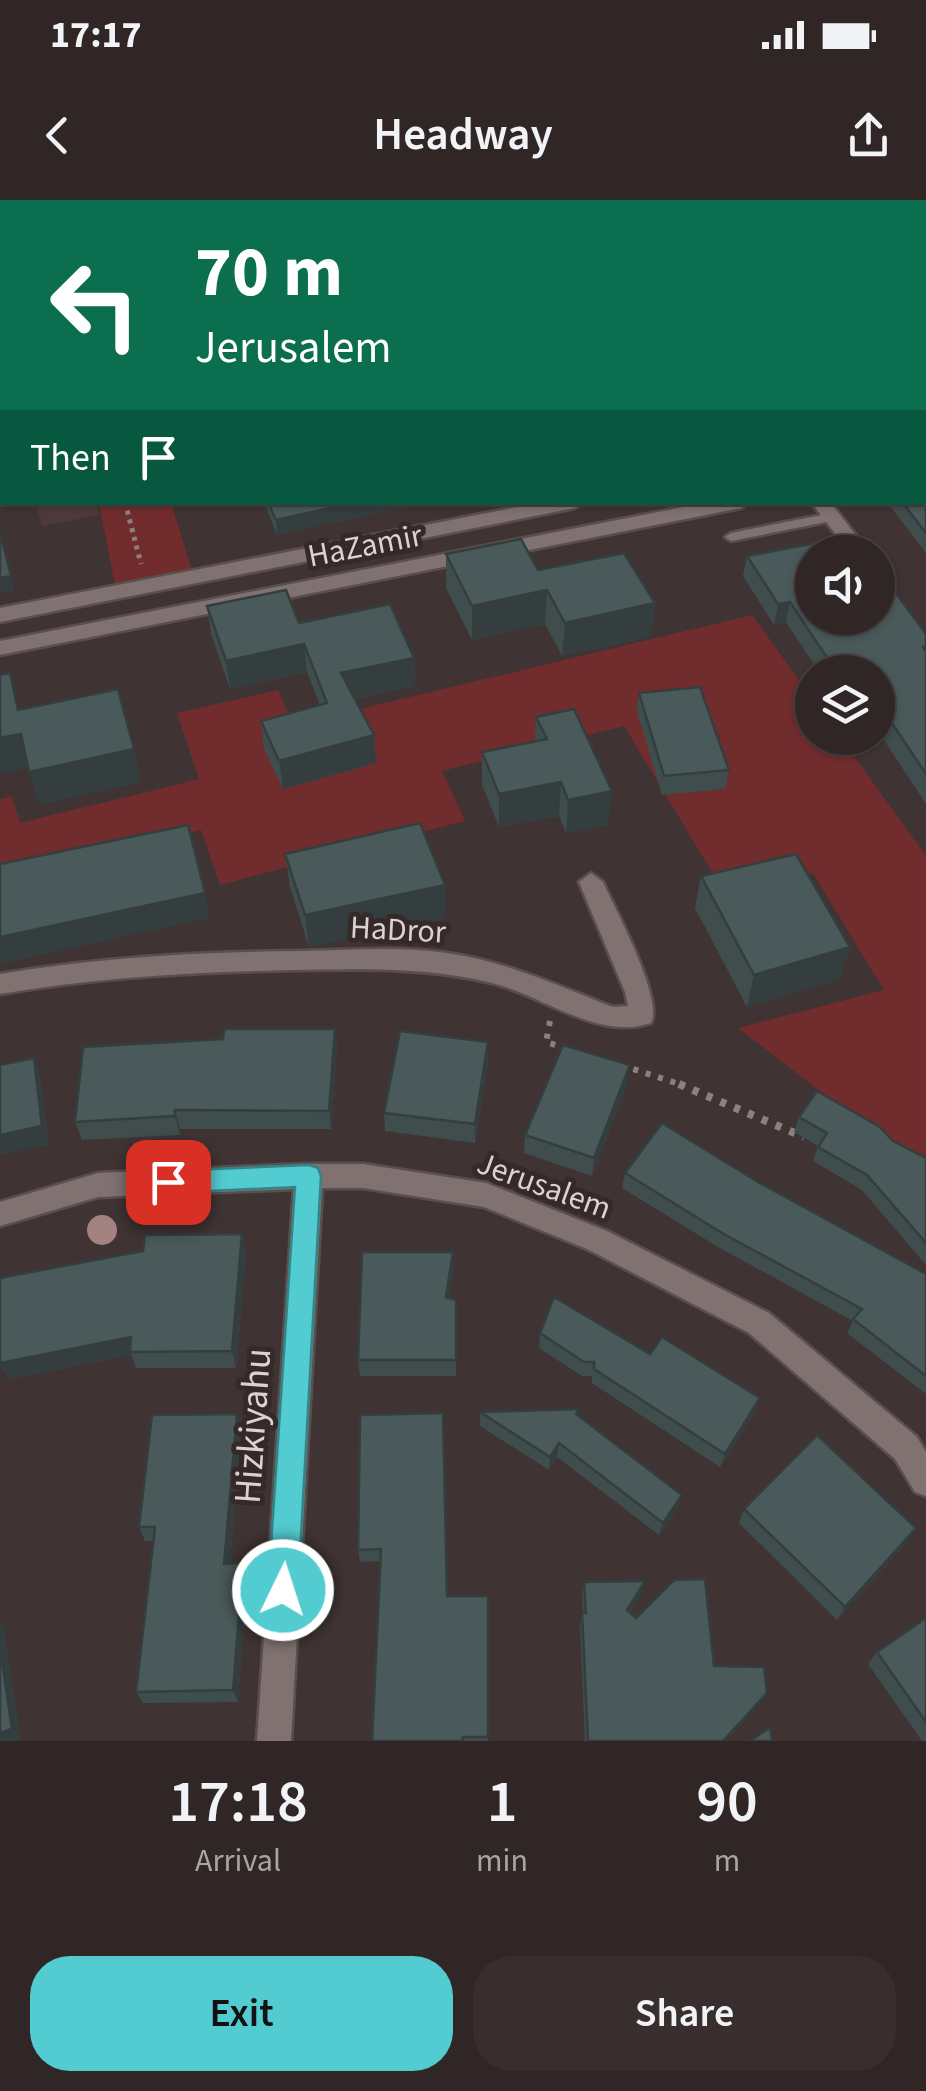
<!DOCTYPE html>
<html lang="en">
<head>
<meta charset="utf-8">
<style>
	:root { --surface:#302626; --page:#382e2e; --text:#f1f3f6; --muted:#a8a5a7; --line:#4b4343; --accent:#52ccd1 }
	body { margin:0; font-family:"Source Sans 3",sans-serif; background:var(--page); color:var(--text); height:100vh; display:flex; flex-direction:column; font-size:38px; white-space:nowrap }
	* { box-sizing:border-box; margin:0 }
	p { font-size:32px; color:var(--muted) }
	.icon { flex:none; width:55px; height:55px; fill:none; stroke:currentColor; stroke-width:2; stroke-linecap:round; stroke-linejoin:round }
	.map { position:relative; height:1541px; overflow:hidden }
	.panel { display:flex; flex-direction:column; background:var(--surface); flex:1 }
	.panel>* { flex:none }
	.hud { position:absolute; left:0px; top:0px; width:928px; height:305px; box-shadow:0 2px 8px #0004,0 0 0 2px var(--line); background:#0b6e4f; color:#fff; overflow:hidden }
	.tools { position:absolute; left:795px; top:335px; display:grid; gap:20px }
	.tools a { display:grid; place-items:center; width:100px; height:100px; border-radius:50%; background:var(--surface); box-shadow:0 2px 8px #0004,0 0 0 2px var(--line); font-size:50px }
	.pin { position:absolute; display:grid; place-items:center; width:85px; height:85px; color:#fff; margin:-42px; border-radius:20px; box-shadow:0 5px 15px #0006 }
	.me { position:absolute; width:110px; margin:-55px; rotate:4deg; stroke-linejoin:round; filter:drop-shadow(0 0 8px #0008) }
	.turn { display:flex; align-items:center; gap:35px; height:210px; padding:0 30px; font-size:45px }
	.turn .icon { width:130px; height:130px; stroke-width:2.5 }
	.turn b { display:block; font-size:70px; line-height:85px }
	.then { display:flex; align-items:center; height:95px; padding:0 30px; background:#0003; gap:20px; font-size:38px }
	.eta { display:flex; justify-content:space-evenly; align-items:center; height:170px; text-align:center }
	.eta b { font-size:60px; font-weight:600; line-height:70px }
	.button { display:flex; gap:20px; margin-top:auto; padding:20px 30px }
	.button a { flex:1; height:115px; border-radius:40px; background:var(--accent); color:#111; font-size:40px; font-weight:600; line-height:115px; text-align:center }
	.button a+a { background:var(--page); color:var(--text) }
	.status { display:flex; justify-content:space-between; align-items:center; height:70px; padding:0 50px; background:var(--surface); direction:ltr }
	.status svg { height:28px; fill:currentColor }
	header { display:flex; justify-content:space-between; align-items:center; height:130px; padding:0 30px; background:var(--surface); font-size:45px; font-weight:600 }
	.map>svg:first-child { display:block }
	.built { fill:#4e3a3a }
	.green { fill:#712c2e }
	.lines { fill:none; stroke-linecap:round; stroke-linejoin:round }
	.service-casing { stroke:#594f4f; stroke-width:5 }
	.minor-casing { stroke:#594f4f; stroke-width:5 }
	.path-far2 { stroke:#8c8181; stroke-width:5; stroke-dasharray:4 5; stroke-linecap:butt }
	.path-far1 { stroke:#8c8181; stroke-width:6; stroke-dasharray:5 8; stroke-linecap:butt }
	.path { stroke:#8c8181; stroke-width:8; stroke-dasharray:6 9; stroke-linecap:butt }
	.service { fill:#817271; fill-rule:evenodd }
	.minor { fill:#817271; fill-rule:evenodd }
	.tree { fill:#a38281 }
	.wall { fill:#404d4d }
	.shaded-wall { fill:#343e3e }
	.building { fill:#4a5959; stroke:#343e3e; stroke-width:2.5 }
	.route { fill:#52ccd1; stroke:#358588; stroke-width:2.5 }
	.labels { text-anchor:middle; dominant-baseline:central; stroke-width:10; stroke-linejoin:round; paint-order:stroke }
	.street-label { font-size:32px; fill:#dbd3d3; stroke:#362929 }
	.near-street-label { font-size:38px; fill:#dbd3d3; stroke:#362929 }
</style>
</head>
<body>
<div class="status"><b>17:17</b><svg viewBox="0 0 49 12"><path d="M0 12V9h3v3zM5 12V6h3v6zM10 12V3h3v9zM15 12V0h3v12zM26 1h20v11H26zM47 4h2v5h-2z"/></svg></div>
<header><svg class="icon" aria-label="back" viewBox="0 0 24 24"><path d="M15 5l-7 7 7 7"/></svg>Headway<svg class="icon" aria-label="share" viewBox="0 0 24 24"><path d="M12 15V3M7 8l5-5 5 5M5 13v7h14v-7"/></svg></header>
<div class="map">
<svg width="926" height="1541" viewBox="0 0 926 1541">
	<rect width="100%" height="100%" fill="#403333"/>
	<path class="built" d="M36 303H95L99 315 42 326Z"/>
	<g class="green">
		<path d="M99 303H171L192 370 115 384Z"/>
		<path d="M752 415 812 498V538H841L926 656V973L738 828 884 790 813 673 727 697 624 526 442 571 465 621 220 685 201 630 0 681V599L12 596 20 623 199 579 177 513 278 490 293 525Z"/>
	</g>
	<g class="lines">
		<defs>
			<g id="service">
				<path d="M424 0H434L436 2H426Z"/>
				<path d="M832 313 838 317 836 320 731 341 725 337 731 333Z"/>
			</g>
			<g id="minor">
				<path d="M26 0H42L43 2H28Z"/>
				<path d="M589 0H605L607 2H591Z"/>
				<rect x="0" y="52" width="2" height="10"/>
				<rect x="925" y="64" width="1" height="11"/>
				<path d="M543 302H584L575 308 0 422V408Z"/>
				<path d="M709 302H750L741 308 0 455V441Z"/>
				<path d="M811 302H830L869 352H849Z"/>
				<path d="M591 673 603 682C615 709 664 799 651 823 598 841 542 795 492 783 426 767 363 769 295 770 196 772 99 777 0 794V774C101 757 200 752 303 751 351 750 399 746 447 753 505 761 559 786 613 807L628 806 625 792 579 682Z"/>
				<path d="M309 964H363L486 983 607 1031 769 1113 917 1237 926 1252V1296L915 1292 895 1259 749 1133 587 1049 484 1007 363 988H322L291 1541H257L294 989 98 997 0 1026V1002L98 973Z"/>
			</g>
		</defs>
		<use href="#service" class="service-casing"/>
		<use href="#minor" class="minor-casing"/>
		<path class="path-far2" d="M125 302 141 364"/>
		<g class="path-far1">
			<path d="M550 821 546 842 566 848"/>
			<path d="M621 865 685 886"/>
		</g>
		<path class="path" d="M679 884 804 937"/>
		<use href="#service" class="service"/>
		<use href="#minor" class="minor"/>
	</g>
	<circle class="tree" cx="102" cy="1030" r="15"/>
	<g class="wall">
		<path d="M103 0H347L422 2H104Z"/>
		<path d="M471 0H587L589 2H472Z"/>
		<path d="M640 0H926V28L925 2H642Z"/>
		<path d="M926 249V353L887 302H925Z"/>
		<path d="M264 302H426L277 335Z"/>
		<path d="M446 354 538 370 655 403 651 437 562 456 545 424 472 440 446 388Z"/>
		<path d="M747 356 926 434V604L878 531V472H819L786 422 774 425 743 376Z"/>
		<path d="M207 406 299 423 414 458 415 486 355 499 374 535 376 563 283 589 264 549 261 521 320 505 307 472 230 489 211 434Z"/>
		<path d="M639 493 729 570 725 589 662 595 637 512Z"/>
		<path d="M536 517 608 625 566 633 559 616 499 627 482 585V552L535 541Z"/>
		<path d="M285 654 445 685V718L309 747 290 687Z"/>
		<path d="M701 676 840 779 747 807 695 708Z"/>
		<path d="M335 829 337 848 331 929H180V935L82 940 75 922 223 839Z"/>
		<path d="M488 862 475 943 385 931 384 913Z"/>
		<path d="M627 885 592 976 524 953 525 935Z"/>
		<path d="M799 917 893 941 926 958V1065L862 990 813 961 818 946 794 932Z"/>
		<path d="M625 973 758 982 926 1074V1194L847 1133 853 1121 718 1047 622 988Z"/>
		<path d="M242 1034 246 1051 236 1168H136L131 1155 9 1179 0 1164Z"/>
		<path d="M454 1069 449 1098 456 1100V1176H360L358 1160Z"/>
		<path d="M540 1133 650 1154 755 1212 720 1267 592 1183V1176H582L539 1148Z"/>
		<path d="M480 1212 578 1216 678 1308 659 1335 557 1257 549 1270 480 1226Z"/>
		<path d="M360 1215 447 1396H488V1541H372L380 1361 360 1362 358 1350Z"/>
		<path d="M241 1229 230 1364 247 1377 238 1502 143 1503 136 1492 153 1341H145L139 1327Z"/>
		<path d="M744 1309 907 1342 837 1420 739 1323Z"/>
		<path d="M645 1381 642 1393 630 1412 714 1466 760 1503 726 1541H585L580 1425 583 1413 582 1394 584 1382Z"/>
		<path d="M926 1418V1541H922L868 1464 877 1452Z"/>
	</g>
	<g class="shaded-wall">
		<rect x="105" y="0" width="186" height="2"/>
		<path d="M511 0H545V2H496Z"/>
		<path d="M2 113V160L0 162V115Z"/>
		<path d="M190 302H216L190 307Z"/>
		<path d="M358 302H426L277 335 276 320Z"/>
		<path d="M1 333 15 390 0 393V378Z"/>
		<path d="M547 390 545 424 472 440V406Z"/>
		<path d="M790 402 786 422 774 425 778 404Z"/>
		<path d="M655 403 651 437 562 456 565 423Z"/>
		<path d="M304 444 307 472 230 489 226 461Z"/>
		<path d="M414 458 415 486 344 501 341 473Z"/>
		<path d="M851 462 848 472H831L832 465Z"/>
		<path d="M21 534 31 567 0 574V538Z"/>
		<path d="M374 535 376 563 283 589 279 561Z"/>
		<path d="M134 549 142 582 39 605 29 572Z"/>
		<path d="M561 582 559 616 499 627V594Z"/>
		<path d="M612 591 608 625 566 633 568 600Z"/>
		<path d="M445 685V718L309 747 305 715Z"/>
		<path d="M205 693 210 718 0 764V737Z"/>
		<path d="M850 747 840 779 747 807 754 775Z"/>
		<path d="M335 829 337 848 331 929 329 911Z"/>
		<path d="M488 842V862L475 943V924Z"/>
		<path d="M34 858 41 877 49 945 0 955V935Z"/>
		<path d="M630 865 627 885 592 976 594 958Z"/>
		<path d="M175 910 180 929V935L175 916Z"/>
		<path d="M242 1034 246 1051 236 1168 232 1151Z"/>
		<path d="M453 1052 454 1069 446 1114V1097Z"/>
		<path d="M131 1137 130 1152 131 1155 9 1179 0 1163Z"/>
		<path d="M760 1198 755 1212 720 1267 725 1254Z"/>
		<path d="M237 1214 241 1229 229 1377 224 1364Z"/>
		<path d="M559 1243 557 1257 549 1270 550 1257Z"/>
		<path d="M682 1295 678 1308 659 1335 663 1323Z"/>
		<path d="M916 1328 907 1342 837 1420 845 1407Z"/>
		<path d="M243 1363 247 1377 238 1502 233 1490Z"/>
		<path d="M645 1381 642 1393 624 1422 627 1410Z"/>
		<path d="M0 1421 4 1427 21 1539 14 1541H0Z"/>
		<path d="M767 1493 760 1503 726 1541H723Z"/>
	</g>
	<g class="building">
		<path d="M303 0H420L422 2H305Z"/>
		<path d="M549 0H587L589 2H551Z"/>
		<path d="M652 0H926V11L925 2H654Z"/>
		<path d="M0 66H2V113L0 115Z"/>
		<path d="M925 88 926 89 925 190Z"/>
		<path d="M925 248 926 249V333L902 302H925Z"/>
		<path d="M268 302H358L276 320Z"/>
		<path d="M0 333 11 376 0 378Z"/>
		<path d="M852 336 865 352H812V418H878V369L926 434V446L923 447 926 452V574L878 502V472H858L851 462 832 465 790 402 778 404 747 356Z"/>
		<path d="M521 339 538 370 624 353 655 403 565 423 547 390 472 406 446 354Z"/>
		<path d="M286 390 299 423 390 404 414 458 341 473 374 535 279 561 261 521 327 503 304 444 226 461 207 406Z"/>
		<path d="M10 473 18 510 118 489 134 549 29 572 21 534 0 538V475Z"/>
		<path d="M700 487 729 570 664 576 639 493Z"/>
		<path d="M574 509 612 591 568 600 561 582 499 594 482 552 547 539 536 517Z"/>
		<path d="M420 623 445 685 305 715 285 654Z"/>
		<path d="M188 625 205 693 0 737V664Z"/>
		<path d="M796 654 850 747 754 775 701 676Z"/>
		<path d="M224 829H335L329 911 175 910V916L75 922 83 847 223 839Z"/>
		<path d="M400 831 488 842 475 924 384 913Z"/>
		<path d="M563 845 630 865 594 958 525 935Z"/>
		<path d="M34 858 42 926 0 935V865Z"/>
		<path d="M817 891 880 927 893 941 926 958V1043L867 975 818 947 827 933 799 917Z"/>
		<path d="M662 923 758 982 926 1074V1176L853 1119 862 1109 722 1033 625 973Z"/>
		<path d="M242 1034 232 1151 130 1152 131 1137 0 1163V1078L143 1051 145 1035Z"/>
		<path d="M362 1052H453L446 1097 456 1100V1160H358Z"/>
		<path d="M554 1097 650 1154 662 1137 760 1198 725 1254 594 1169V1162H584L540 1133Z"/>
		<path d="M579 1209 576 1214 682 1295 663 1323 559 1243 550 1257 480 1212Z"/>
		<path d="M443 1213 447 1396H488V1537H463V1541H372L381 1349 358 1350 360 1215Z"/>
		<path d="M237 1214 224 1364 243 1363 233 1490 136 1492 155 1327H139L152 1215Z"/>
		<path d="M817 1235 916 1328 845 1407 744 1309Z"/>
		<path d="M705 1379 714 1466 764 1467 767 1493 723 1541H588L582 1413H586L584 1382 645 1381 627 1410 636 1418 674 1380Z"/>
		<path d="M926 1418V1522L877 1452Z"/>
		<path d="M0 1447 12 1529 0 1533Z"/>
		<path d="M770 1527 772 1541H750Z"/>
	</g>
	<path class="route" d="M309 965 318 968 321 976 298 1390 294 1401 283 1405 273 1401 268 1390 295 987 168 993 159 990 155 982 159 975 168 971Z"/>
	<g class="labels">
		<g class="street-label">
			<text transform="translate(365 346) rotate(-11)">HaZamir</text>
			<text transform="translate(398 730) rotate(3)">HaDror</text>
			<text transform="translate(544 986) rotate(20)">Jerusalem</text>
		</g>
		<g class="near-street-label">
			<text transform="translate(253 1226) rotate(-86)">Hizkiyahu</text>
		</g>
	</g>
</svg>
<div class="tools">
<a><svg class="icon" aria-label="sound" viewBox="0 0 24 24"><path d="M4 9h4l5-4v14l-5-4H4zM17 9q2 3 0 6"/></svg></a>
<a><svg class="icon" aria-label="layers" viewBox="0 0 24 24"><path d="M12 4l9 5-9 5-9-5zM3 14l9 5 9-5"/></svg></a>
</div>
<div class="pin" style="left:168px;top:982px;background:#d93025"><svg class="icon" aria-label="arrive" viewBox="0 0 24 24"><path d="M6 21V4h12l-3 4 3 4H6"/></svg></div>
<svg class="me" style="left:283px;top:1390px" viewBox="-20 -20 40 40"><circle r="17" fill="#52ccd1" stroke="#fff" stroke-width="3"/><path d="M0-11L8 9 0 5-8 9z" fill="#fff"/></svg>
<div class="hud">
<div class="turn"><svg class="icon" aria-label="left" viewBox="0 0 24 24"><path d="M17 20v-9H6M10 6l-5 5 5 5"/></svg><div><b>70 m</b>Jerusalem</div></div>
<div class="then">Then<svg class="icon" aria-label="arrive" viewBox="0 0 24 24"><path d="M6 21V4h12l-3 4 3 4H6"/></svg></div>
</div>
</div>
<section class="panel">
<div class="eta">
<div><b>17:18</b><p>Arrival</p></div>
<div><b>1</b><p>min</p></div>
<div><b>90</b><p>m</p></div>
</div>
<div class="button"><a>Exit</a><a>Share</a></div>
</section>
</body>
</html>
